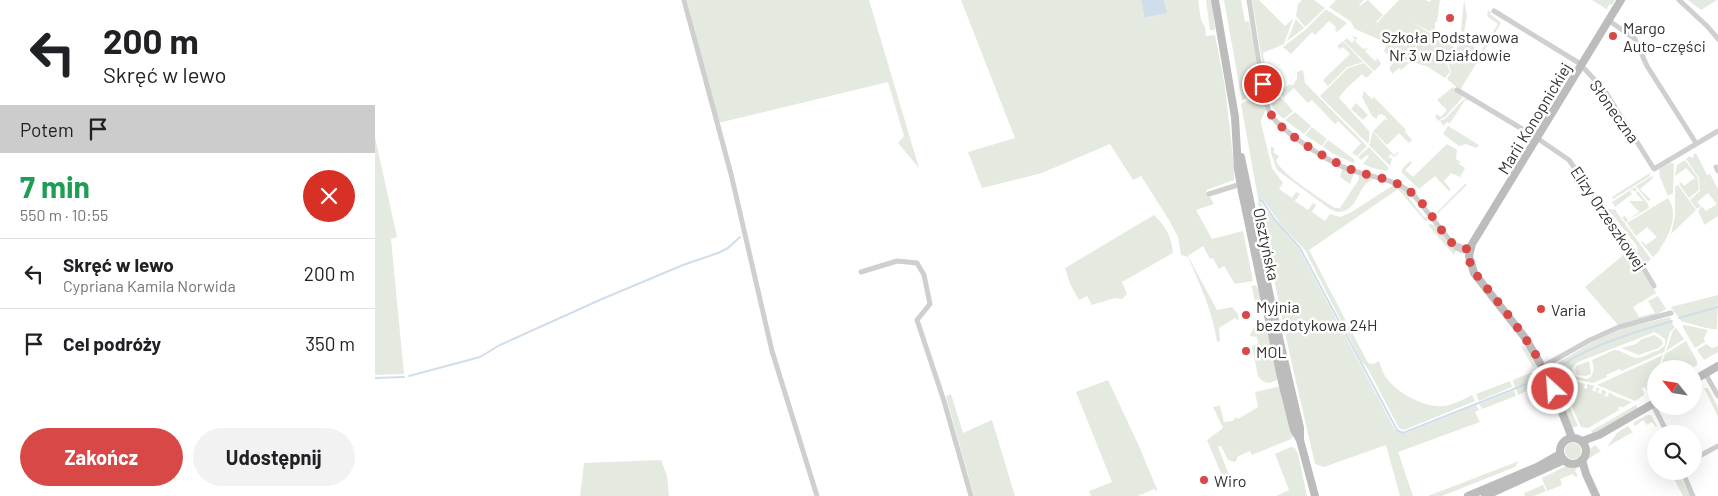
<!DOCTYPE html>
<html lang="pl">
<head>
<meta charset="utf-8">
<style>
	:root { --surface:#fff; --page:#f2f2f2; --text:#202124; --muted:#757577; --line:#e0e0e0; --accent:#d74846 }
	body { margin:0; font-family:Barlow,sans-serif; background:var(--page); color:var(--text); height:100vh; display:flex; flex-direction:column; font-size:19px; white-space:nowrap }
	* { box-sizing:border-box; margin:0 }
	p { font-size:16px; color:var(--muted) }
	.icon { flex:none; width:28px; height:28px; fill:none; stroke:currentColor; stroke-width:2; stroke-linecap:round; stroke-linejoin:round }
	.map { position:relative; flex:1; overflow:hidden }
	.panel { display:flex; flex-direction:column; background:var(--surface); width:375px }
	.panel>* { flex:none }
	.top-card { background:#fff; color:var(--text); overflow:hidden }
	.needle { width:32px; rotate:300deg }
	.tools { position:absolute; left:1272px; top:360px; display:grid; gap:10px }
	.tools a { display:grid; place-items:center; width:55px; height:55px; border-radius:50%; background:var(--surface); box-shadow:0 5px 20px #0002; font-size:25px }
	.pin { position:absolute; display:grid; place-items:center; width:42px; height:42px; color:#fff; margin:-21px; border:2px solid #fff; border-radius:50%; box-shadow:0 1px 5px #0007 }
	.me { position:absolute; width:55px; margin:-28px; rotate:334deg; stroke-linejoin:round; filter:drop-shadow(0 0 4px #0008) }
	.turn { display:flex; align-items:center; gap:18px; height:105px; padding:0 20px; font-size:22px }
	.turn .icon { width:65px; height:65px; stroke-width:2.5 }
	.turn b { display:block; font-size:35px; line-height:42px }
	.then { display:flex; align-items:center; height:48px; padding:0 20px; background:#0003; gap:10px; font-size:19px }
	.round { display:grid; place-items:center; flex:none; width:52px; height:52px; border-radius:26px; background:var(--page) }
	.summary { display:flex; align-items:center; justify-content:space-between; height:85px; padding:0 20px }
	h1 { font-size:30px; font-weight:700; line-height:38px; color:#1e9e55 }
	.primary-button { display:flex; gap:10px; margin-top:auto; padding:10px 20px }
	.primary-button a { flex:1; height:58px; border-radius:30px; background:var(--accent); color:#fff; font-size:20px; font-weight:700; line-height:58px; text-align:center }
	.primary-button a+a { background:var(--page); color:var(--text) }
	ul { padding:0; list-style:none }
	li { display:flex; align-items:center; gap:15px; height:70px; padding:0 20px; border-top:1px solid var(--line) }
	li div { flex:1 }
	li b { display:block; font-size:19px }
	li em { font-style:normal }
	main { display:flex; flex:1; min-height:0 }
	.map>svg:first-child { display:block }
	.green { fill:#e4eadf; fill-rule:evenodd }
	.water { fill:#d0deeb }
	.lines { fill:none; stroke-linecap:round; stroke-linejoin:round }
	.stream { stroke:#d0deeb; stroke-width:2 }
	.street { stroke:#cfcfcf; stroke-width:5 }
	.secondary { stroke:#bcbcbc; stroke-width:8 }
	.route { stroke:#d74846; stroke-width:9; stroke-dasharray:0 16.2 }
	.poi-dot { fill:#d74846; stroke:#fff; stroke-width:2 }
	.labels { text-anchor:middle; dominant-baseline:central; stroke-width:5; stroke-linejoin:round; paint-order:stroke }
	.poi-label { font-size:16px; fill:#323232; stroke:#fff; text-anchor:start }
	.street-label { font-size:16px; fill:#323232; stroke:#fff }
</style>
</head>
<body>
<main>
<section class="panel">
<div class="top-card">
<div class="turn"><svg class="icon" aria-label="left" viewBox="0 0 24 24"><path d="M17 20v-9H6M10 6l-5 5 5 5"/></svg><div><b>200 m</b>Skręć w lewo</div></div>
<div class="then">Potem<svg class="icon" aria-label="arrive" viewBox="0 0 24 24"><path d="M6 21V4h12l-3 4 3 4H6"/></svg></div>
</div>
<div class="summary"><div><h1>7 min</h1><p>550 m · 10:55</p></div><a class="round" style="background:#d93025;color:#fff"><svg class="icon" aria-label="close" viewBox="0 0 24 24"><path d="M6 6l12 12M18 6L6 18"/></svg></a></div>
<ul>
<li><svg class="icon" aria-label="left" viewBox="0 0 24 24"><path d="M17 20v-9H6M10 6l-5 5 5 5"/></svg><div><b>Skręć w lewo</b><p>Cypriana Kamila Norwida</p></div><em>200 m</em></li>
<li><svg class="icon" aria-label="arrive" viewBox="0 0 24 24"><path d="M6 21V4h12l-3 4 3 4H6"/></svg><div><b>Cel podróży</b></div><em>350 m</em></li>
</ul>
<div class="primary-button"><a>Zakończ</a><a>Udostępnij</a></div>
</section>
<div class="map">
<svg width="1343" height="496" viewBox="0 0 1343 496">
	<rect width="100%" height="100%" fill="#fff"/>
	<g class="green">
		<path d="M312 0H494L544 168 523 143 529 136 513 82 343 123Z"/>
		<path d="M586 0H766L771 18 791 13 789 0H823L826 20 830 27 831 36 840 35 850 87 859 166V180L831 190 839 204 821 210 837 239 868 231 878 281 860 284 849 266 844 269 838 258 835 259 828 246 813 256 842 310 857 307 863 314 864 319 862 320 860 318 844 328 845 341 842 342C838 312 825 285 813 257L806 255 803 237 794 220 766 176 758 180 735 144 667 173 607 188 593 152 640 138Z"/>
		<path d="M831 0H837L840 30H835Z"/>
		<path d="M849 0H866L870 22 874 21 886 88 867 101Z"/>
		<path d="M877 0H884L910 26 918 19 909 44 888 53 890 66H893L892 68 888 66Z"/>
		<path d="M927 0H939L950 8 930 27 921 16 923 4Z"/>
		<path d="M961 0H989L984 5 985 6 993 0 1008 15 1001 22 1002 23 1024 0H1050L1055 2 1056 0H1065L1062 22H1060V34L1036 22 1079 47 1070 63 1072 64 1075 72 1070 78 1053 67 1011 53 1009 51 1012 43 980 29 975 21 954 7Z"/>
		<path d="M1089 0 1092 16 1089 32 1086 31Z"/>
		<path d="M1217 0H1240L1237 5 1235 4 1232 8 1233 10Z"/>
		<path d="M1313 0H1342L1326 10Z"/>
		<path d="M950 10H952L972 23 962 32 960 30 961 27 954 21 940 35 937 32 916 54 908 47 930 30Z"/>
		<path d="M1113 11 1116 12 1115 14 1126 23 1085 90 1072 79 1076 72 1073 63 1082 47H1083L1090 41 1106 51 1123 24 1112 16Z"/>
		<path d="M921 19 929 28 911 42 912 41Z"/>
		<path d="M976 35 983 38 980 41 988 49 993 48 990 51 1000 61 1003 58 1006 64 999 71 969 41 972 38 977 43 980 39Z"/>
		<path d="M968 41 988 62 972 67 953 86 948 80 975 54 968 47 965 49 962 46Z"/>
		<path d="M1014 56 1034 63 1026 70 1024 68 1017 74 1020 79 1014 68 1018 63Z"/>
		<path d="M989 63 998 72 991 78 987 74C979 82 970 88 964 98L994 131V142L992 143 945 96 973 68Z"/>
		<path d="M928 70 930 83 992 146 982 156 977 153 986 143 963 121 960 124 937 100 933 103 919 88 909 97 912 102 904 92 915 84 917 86 922 79V72Z"/>
		<path d="M892 75 903 94 918 111 909 119C896 111 888 90 892 75Z"/>
		<path d="M1078 87 1088 97 1070 117 1063 121 1060 117 1062 114 1066 117 1072 110 1062 100Z"/>
		<path d="M989 91 997 99 999 97 1031 130 1030 132 1037 140 1034 143 1024 133 1012 145 998 131 1010 119 1013 121 1010 116 1006 114 1002 116V119L997 116 987 97Z"/>
		<path d="M886 92 891 109 886 120V123L897 168 908 183 904 189 917 198 921 192 925 194 920 201 933 210 938 203 941 205 937 212 950 221 955 214 965 217 975 213 1017 186 1020 182 1036 195 1033 197 1049 217H1053L1051 222 1023 189 934 250 993 363 998 364 1004 361C1006 365 1006 368 1008 372 1016 390 1048 408 1068 406 1077 406 1089 399 1097 395L1100 401 1029 430 1024 428 993 369 986 360 930 250 907 226 890 202 883 198 866 104Z"/>
		<path d="M1089 99H1091L1095 101 1090 100 1075 123 1072 122 1064 131 1069 126 1065 121 1070 119Z"/>
		<path d="M981 103 993 115 988 120 976 109Z"/>
		<path d="M920 112 936 126 929 134 910 120Z"/>
		<path d="M1073 126 1104 145 1101 148 1091 144 1084 146 1068 134Z"/>
		<path d="M937 127 952 139 947 146 930 135Z"/>
		<path d="M998 132 1019 155 1023 152 1024 153 1019 157 1016 154 1013 157 1017 159 1015 166 994 145Z"/>
		<path d="M0 137 22 237 16 239 29 374 0 375Z"/>
		<path d="M953 140 980 160 978 163 957 153 948 147Z"/>
		<path d="M1072 144 1082 150 1081 159 1085 162 1084 164 1090 168 1085 177 1076 173 1069 181 1076 190 1074 191 1060 176 1044 189 1027 173V169L1035 161 1037 163 1030 170 1038 177Z"/>
		<path d="M896 146 900 149 898 152 904 156 901 161C908 175 946 199 960 208H965L984 179 983 173 1000 178C996 180 992 182 990 185 981 196 980 212 962 212L955 209 902 170 896 153Z"/>
		<path d="M994 147 1014 168 1011 171 998 168 988 164 994 156 992 155 986 160 983 157Z"/>
		<path d="M1321 153 1332 175 1335 174 1343 189V216L1329 225 1328 221 1323 211 1327 206 1331 211 1342 204 1333 193 1322 202 1326 206 1322 209 1315 200 1325 191 1324 178 1311 159 1315 156 1317 158 1319 157 1318 155Z"/>
		<path d="M1310 160 1323 178 1324 190 1314 198 1304 184 1306 182 1309 186 1320 178 1311 168 1300 176 1302 165Z"/>
		<path d="M1295 163 1299 164 1298 193 1293 196 1285 177 1284 169Z"/>
		<path d="M973 167 980 170 975 184 965 177 967 170Z"/>
		<path d="M1275 173V176L1238 199 1237 197Z"/>
		<path d="M1279 175 1277 179 1265 189 1276 200 1273 201 1261 186Z"/>
		<path d="M1090 184 1092 185 1062 214V212Z"/>
		<path d="M1303 185 1321 210 1296 234 1300 216V187Z"/>
		<path d="M1260 187 1262 190 1260 192 1258 190 1255 191 1257 194 1240 207 1237 202Z"/>
		<path d="M1263 191 1273 204 1274 208 1253 220 1251 223 1247 217 1250 216 1253 220 1264 212 1254 201H1268L1261 193Z"/>
		<path d="M1293 198C1304 214 1295 234 1285 249L1282 239 1285 250 1278 257 1266 242 1267 241 1271 245 1282 237 1272 227 1261 236 1252 223Z"/>
		<path d="M883 202 886 203 911 234 924 249 1020 430 1029 434 1101 405 1104 410 1100 412 1105 422 1023 452 1038 496H1025L1011 445 949 467 940 464 914 351Z"/>
		<path d="M1229 208 1240 210 1276 259 1270 265 1263 255 1262 246 1237 214 1230 211Z"/>
		<path d="M779 215C791 227 796 235 798 253L747 282 752 294 747 299 740 298 717 305 712 296 704 300 696 286 690 268Z"/>
		<path d="M1056 224 1059 225 1081 251 1079 255 1053 225Z"/>
		<path d="M1250 244 1281 293 1258 307 1264 317 1280 313 1273 301 1283 296 1291 309 1281 315 1243 325 1210 287 1252 252 1248 245Z"/>
		<path d="M880 285C887 291 891 307 888 316L885 302 880 303 877 287H875Z"/>
		<path d="M1343 295 1342 329C1330 330 1319 323 1307 322L1296 307Z"/>
		<path d="M1295 317 1298 325 1300 327 1295 332 1289 352 1246 371 1245 369 1231 375 1232 377 1218 383 1179 375 1176 367 1219 341 1244 329ZM1280 332 1290 339V345L1283 351C1276 351 1271 357 1263 358 1255 358 1247 350 1239 350L1217 360 1219 369 1216 377 1212 379 1199 376 1197 370 1198 367 1203 362Z"/>
		<path d="M893 322 904 377 902 380 894 383 887 381 883 376 877 346 883 344 882 337 875 336C876 328 885 323 893 322Z"/>
		<path d="M1310 325 1333 330 1329 338 1330 342 1320 348 1307 326Z"/>
		<path d="M1301 328 1309 339 1291 351 1298 330Z"/>
		<path d="M1279 335 1286 339 1288 344 1284 348 1264 355 1246 348 1261 344 1267 339Z"/>
		<path d="M1311 341 1322 361V365L1315 369H1285L1290 354Z"/>
		<path d="M1331 344 1337 348 1343 346V352L1329 360 1322 350Z"/>
		<path d="M1146 346 1152 347 1162 364 1158 367Z"/>
		<path d="M1288 355 1283 369H1281L1275 392 1273 393 1270 387 1267 388 1269 395 1260 401 1222 385Z"/>
		<path d="M1214 361 1216 374 1211 376 1202 375 1200 370 1201 366Z"/>
		<path d="M1158 372 1163 374 1165 378 1140 388 1138 380Z"/>
		<path d="M1179 378H1182L1203 426 1197 428 1177 381Z"/>
		<path d="M1184 378 1198 381 1196 386H1198L1199 381 1210 384 1209 388 1212 389V384L1220 386 1217 390 1221 392V387L1225 389 1222 392 1226 394 1227 389 1232 392 1229 395 1233 397 1234 392 1240 396 1257 402 1247 408 1246 406 1243 408 1244 410 1213 428 1206 427Z"/>
		<path d="M733 380 764 446 783 492 779 489 763 496H716L714 491 737 482 701 392Z"/>
		<path d="M1165 380 1170 388 1168 392 1165 385 1143 395 1141 389Z"/>
		<path d="M1135 381 1137 387 1104 401 1101 394Z"/>
		<path d="M902 387H905L918 436 916 439 877 455 875 451 862 457V460L859 462 853 460 846 446 843 447 856 480 850 483 832 440 848 428 838 407 845 406 849 422 858 421 861 417 863 419 883 407 880 392Z"/>
		<path d="M1329 388H1333L1343 407V417Z"/>
		<path d="M1139 390 1141 396 1107 409 1104 404Z"/>
		<path d="M576 394 588 433 617 420 640 496H599L571 396Z"/>
		<path d="M1261 405 1263 409 1218 435 1216 431Z"/>
		<path d="M1272 415H1276L1282 426 1281 427 1277 422 1272 425 1268 420 1260 426 1258 423Z"/>
		<path d="M1253 426 1258 433H1256L1232 447 1242 433Z"/>
		<circle cx="1198" cy="451" r="8"/>
		<path d="M1220 445 1226 451 1213 459 1211 455 1213 451Z"/>
		<path d="M916 447 920 448 923 454 932 496H901L914 490 900 454Z"/>
		<path d="M286 460 292 476 294 496H205L209 463Z"/>
		<path d="M1144 461 1140 467 1067 496H1053Z"/>
		<path d="M1193 465 1202 469 1200 471 1203 476 1200 477 1198 474 1185 479 1187 485 1172 491 1167 478Z"/>
		<path d="M1303 473 1316 496H1308L1298 477 1294 479V478Z"/>
		<path d="M1168 485 1171 491 1159 496H1150L1149 493Z"/>
	</g>
	<path class="water" d="M766 0H789L792 13 770 18Z"/>
	<g class="lines">
		<g class="stream">
			<path d="M884 200 888 202 901 221 925 248 1022 430 1028 433 1164 379"/>
			<path d="M1304 318 1343 307"/>
			<path d="M1178 372C1209 346 1259 333 1297 321"/>
			<path d="M34 376 105 357 125 345 227 299 308 265 343 253 353 248 365 237"/>
			<path d="M0 378 29 377"/>
		</g>
		<g class="street">
			<path d="M309 0 356 174 397 351 442 496"/>
			<path d="M874 0C879 29 882 58 889 87 890 95 891 105 895 113 904 130 950 159 968 167 991 177 1018 177 1038 194L1081 248 1088 251 1095 250"/>
			<path d="M1304 0 1333 27 1343 39"/>
			<path d="M1119 11 1204 63 1230 91 1279 169 1343 131"/>
			<path d="M1233 20 1260 39 1272 66 1321 143"/>
			<path d="M1082 90 1159 136 1194 160 1259 252 1279 286"/>
			<path d="M1341 167 1343 171"/>
			<path d="M834 194 866 184"/>
			<path d="M1079 244 1095 250"/>
			<path d="M486 272 522 261 542 263 549 275 555 304 542 320 569 401 596 496"/>
			<path d="M1167 367 1215 340 1244 327 1296 313"/>
			<path d="M1330 373 1343 396"/>
			<path d="M1278 405 1293 434"/>
			<path d="M1319 459 1343 446"/>
			<path d="M1307 471 1318 496"/>
		</g>
		<g class="secondary">
			<path d="M840 0 860 117 863 169 867 192 907 382 919 430 925 440"/>
			<path d="M866 157 899 316 925 428V440L940 496"/>
			<path d="M1319 380 1343 366"/>
			<path d="M1197 438 1176 384 1166 365 1151 339 1099 273 1094 256 1097 244 1246 0"/>
			<circle cx="1198" cy="451" r="13"/>
			<path d="M1207 441 1224 435 1281 402"/>
			<path d="M1207 460 1211 474 1221 496"/>
			<path d="M1093 496 1162 467 1185 454"/>
			<path d="M1110 496 1189 460"/>
		</g>
	</g>
	<g class="lines">
		<path class="route" d="M888 84C890 94 891 107 897 116 909 135 961 165 983 172 1000 177 1018 179 1033 190 1050 202 1061 224 1074 240L1078 244 1095 250V264L1100 273C1128 309 1161 346 1178 389"/>
	</g>
	<g class="poi-dot">
		<circle cx="1075" cy="18" r="5"/>
		<circle cx="1238" cy="36" r="5"/>
		<circle cx="1166" cy="309" r="5"/>
		<circle cx="871" cy="315" r="5"/>
		<circle cx="871" cy="351" r="5"/>
		<circle cx="829" cy="480" r="5"/>
	</g>
	<g class="labels">
		<g class="poi-label">
			<text x="1248" y="27">Margo<tspan x="1248" dy="18">Auto-części</tspan></text>
			<text x="1075" y="36" text-anchor="middle">Szkoła Podstawowa<tspan x="1075" dy="18">Nr 3 w Działdowie</tspan></text>
			<text x="881" y="306">Myjnia<tspan x="881" dy="18">bezdotykowa 24H</tspan></text>
			<text x="1176" y="309">Varia</text>
			<text x="881" y="351">MOL</text>
			<text x="839" y="480">Wiro</text>
		</g>
		<g class="street-label">
			<text transform="translate(1240 111) rotate(55)">Słoneczna</text>
			<text transform="translate(1159 118) rotate(-59)">Marii Konopnickiej</text>
			<text transform="translate(1234 218) rotate(56)">Elizy Orzeszkowej</text>
			<text transform="translate(892 244) rotate(78)">Olsztyńska</text>
		</g>
	</g>
</svg>
<div class="tools">
<a><svg class="needle" viewBox="-14 -14 28 28"><path d="M0-13l5 13h-10z" fill="#e53935"/><path d="M0 13l5-13h-10z" fill="#757577"/></svg></a>
<a><svg class="icon" aria-label="search" viewBox="0 0 24 24"><circle cx="10" cy="10" r="6"/><path d="M15 15l6 6"/></svg></a>
</div>
<div class="pin" style="left:888px;top:84px;background:#d93025"><svg class="icon" aria-label="arrive" viewBox="0 0 24 24"><path d="M6 21V4h12l-3 4 3 4H6"/></svg></div>
<svg class="me" style="left:1178px;top:389px" viewBox="-20 -20 40 40"><circle r="17" fill="#d74846" stroke="#fff" stroke-width="3"/><path d="M0-11L8 9 0 5-8 9z" fill="#fff"/></svg>
</div>
</main>
</body>
</html>
